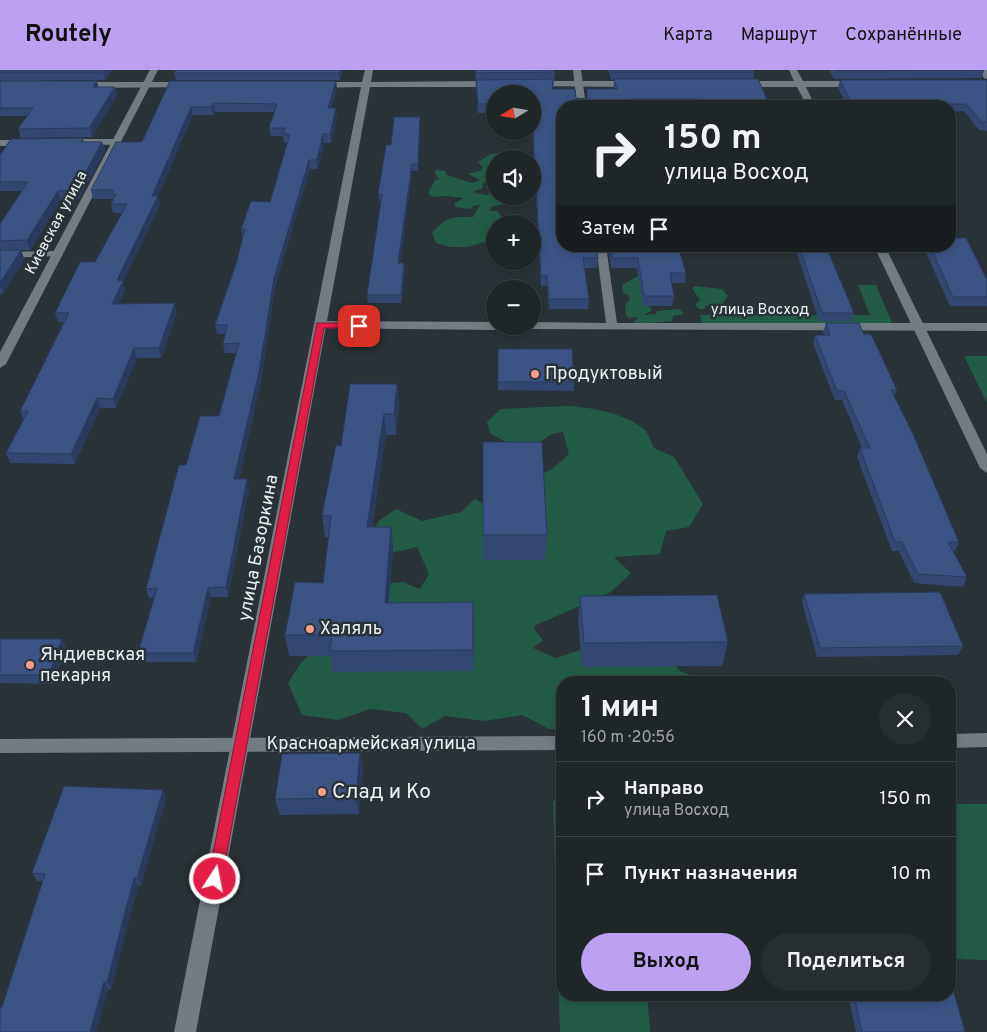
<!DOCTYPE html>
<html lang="ru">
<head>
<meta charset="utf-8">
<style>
	:root { --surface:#1f2628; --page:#272e30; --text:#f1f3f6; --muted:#a1a5a8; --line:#3c4345; --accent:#bca0f2 }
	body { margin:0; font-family:Overpass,sans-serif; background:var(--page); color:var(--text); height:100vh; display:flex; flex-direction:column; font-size:19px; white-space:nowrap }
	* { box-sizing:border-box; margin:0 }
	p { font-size:16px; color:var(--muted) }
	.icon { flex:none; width:28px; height:28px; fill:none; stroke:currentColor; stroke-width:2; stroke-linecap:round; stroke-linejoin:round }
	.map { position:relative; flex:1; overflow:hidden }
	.drawer { position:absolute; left:556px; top:606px; width:400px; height:325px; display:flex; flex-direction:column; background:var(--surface); border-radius:20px; box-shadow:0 2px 8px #0003,0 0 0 1px var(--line) }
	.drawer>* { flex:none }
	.banner { position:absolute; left:556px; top:30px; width:400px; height:152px; border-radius:20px; box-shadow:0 2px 8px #0003,0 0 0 1px var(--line); background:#1f2628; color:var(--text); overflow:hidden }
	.needle { width:32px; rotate:259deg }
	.controls { position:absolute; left:486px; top:15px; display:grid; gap:10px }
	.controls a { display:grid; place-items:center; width:55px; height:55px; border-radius:50%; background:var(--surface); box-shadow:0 2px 8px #0003,0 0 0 1px var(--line); font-size:25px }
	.pin { position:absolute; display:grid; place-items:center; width:42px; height:42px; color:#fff; margin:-21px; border-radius:10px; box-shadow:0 2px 8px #0006 }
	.me { position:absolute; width:55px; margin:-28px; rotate:11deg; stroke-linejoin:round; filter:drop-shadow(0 0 4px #0008) }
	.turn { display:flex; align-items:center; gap:18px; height:105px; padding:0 25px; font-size:22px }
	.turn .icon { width:65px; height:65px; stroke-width:2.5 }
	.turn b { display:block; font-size:35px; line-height:42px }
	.then { display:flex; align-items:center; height:48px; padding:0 25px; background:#0003; gap:10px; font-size:19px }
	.round { display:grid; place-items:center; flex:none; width:52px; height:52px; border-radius:26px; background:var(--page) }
	.overview { display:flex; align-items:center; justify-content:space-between; height:85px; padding:0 25px }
	h1 { font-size:30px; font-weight:700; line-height:38px }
	.cta { display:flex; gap:10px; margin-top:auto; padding:10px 25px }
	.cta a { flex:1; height:58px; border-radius:30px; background:var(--accent); color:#111; font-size:20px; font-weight:700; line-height:58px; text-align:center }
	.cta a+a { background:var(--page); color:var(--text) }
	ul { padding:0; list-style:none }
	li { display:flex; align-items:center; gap:15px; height:75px; padding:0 25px; border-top:1px solid var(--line) }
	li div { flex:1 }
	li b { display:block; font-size:19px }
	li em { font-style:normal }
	header { display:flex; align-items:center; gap:30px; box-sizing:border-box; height:70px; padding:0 25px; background:var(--accent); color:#111 }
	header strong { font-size:24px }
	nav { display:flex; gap:28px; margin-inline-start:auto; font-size:18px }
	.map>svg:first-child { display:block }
	.green { fill:#235c46 }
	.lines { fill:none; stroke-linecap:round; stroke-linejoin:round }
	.lane { fill:#727c82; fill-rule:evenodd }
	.street { fill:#727c82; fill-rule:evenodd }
	.secondary { fill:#727c82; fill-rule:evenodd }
	.wall { fill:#344771 }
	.shaded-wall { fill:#2a3a5c }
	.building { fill:#3c5383; stroke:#2a3a5c }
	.route { fill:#e11d48; stroke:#92132f }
	.poi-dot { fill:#f49e89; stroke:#293236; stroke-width:2 }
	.labels { text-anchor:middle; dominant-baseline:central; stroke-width:5; stroke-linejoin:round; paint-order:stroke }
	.far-street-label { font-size:15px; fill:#ebf1f4; stroke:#293236 }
	.poi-label { font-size:18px; fill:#ebf1f4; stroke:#293236; text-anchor:start }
	.street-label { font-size:18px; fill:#ebf1f4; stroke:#293236 }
	.near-poi-label { font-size:21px; fill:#ebf1f4; stroke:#293236; text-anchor:start }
</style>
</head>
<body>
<header>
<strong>Routely</strong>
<nav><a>Карта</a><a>Маршрут</a><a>Сохранённые</a></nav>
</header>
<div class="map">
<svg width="987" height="962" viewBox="0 0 987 962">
	<rect width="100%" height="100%" fill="#293236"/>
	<g class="green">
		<path d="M502 83 510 86 508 89H495V100L488 105V111L482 114 483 118 474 121 475 123 488 125 491 118 495 115V126L522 128 515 133 493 136 490 138V141H497L503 149V154H495V169L467 177H450L436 173 432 163C447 146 452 147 473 147L480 135 473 136 471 139 455 137V133L464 128 447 126 432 127 428 123 435 110 440 109 436 106 435 100 445 101 447 105 472 113 480 110 468 104 482 100V96L478 92 491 84Z"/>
		<path d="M640 205 647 234 652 240 644 245 656 244 657 241 679 239 684 244 673 246 672 251 637 254 634 251 639 247 630 248 626 246 625 234 630 230 628 225 623 223 622 215Z"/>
		<path d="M858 215H876L893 255 702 254 700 245H870Z"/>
		<path d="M695 216 722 219 728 226 723 233 730 236 724 239 718 236 712 239 706 235 704 239H699L695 234 700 230 692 218Z"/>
		<path d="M964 286H987V333Z"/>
		<path d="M565 336C590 337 625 343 645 360 649 364 651 373 654 378L674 387 703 434 689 457 666 461 660 484 614 487 631 503 611 522 534 556 536 562 543 570 533 578 556 588 593 576 665 584 680 601 708 612H562V659H549L522 645 484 651 445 646 422 659 406 643 370 639 338 650 302 645 288 613 300 594 373 515 403 512 420 519 429 504 417 477 401 481 371 485 362 473 380 450 396 439 422 451 461 442 475 429 490 438 534 407 551 400 569 384 563 362C547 364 551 366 538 373 522 384 504 371 490 363L487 352 500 339Z"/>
		<path d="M553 731H562V925H647L650 962H560Z"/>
		<path d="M950 734H987V890L950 889Z"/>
	</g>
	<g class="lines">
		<g class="lane">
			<path d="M68 69H117L121 72 117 75 65 74 64 72Z"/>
			<path d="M0 70H26L30 73 26 76H0Z"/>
			<path d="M58 181 63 184 62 186 0 188V182Z"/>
		</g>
		<g class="street">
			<path d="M150 0H158L6 294 0 298V282Z"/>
			<path d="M573 0H581L586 36H577Z"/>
			<path d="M979 0H987V9L984 8Z"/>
			<path d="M596 176H606L617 253H987V261L528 259 526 256H532V252L606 253Z"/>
			<path d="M320 251 495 252V256H501L495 260 316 258 314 255Z"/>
			<path d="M987 663V677L950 678V664Z"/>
			<path d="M562 666V680L0 683V669Z"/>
		</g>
		<g class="secondary">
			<path d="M365 0H373L371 12 496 11 500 14 496 17H370L196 962H174L361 17 316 18 312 15 316 12H362Z"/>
			<path d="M789 0H797L803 11H858L862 14 858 17H806L815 36H807L797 17H741L737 14 741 11H794Z"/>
			<path d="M534 11H633L637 14 633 17 531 16V12Z"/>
			<path d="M188 12 191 13V17L79 18 75 15 79 12Z"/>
			<path d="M874 176H885L987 384V403L980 398Z"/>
		</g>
	</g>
	<g class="wall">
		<path d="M0 0H112L105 10 0 11Z"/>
		<path d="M176 0H343L340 10H176L174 3Z"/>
		<path d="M475 0H555L553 19 576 28 587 29 613 19 614 10H611L608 0H753L754 2 753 9 770 36H562L598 188 597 198H585L589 229 588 239H549L547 216H541L532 59V24H495V43H478Z"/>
		<path d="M829 0H984L982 8 834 9Z"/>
		<path d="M840 10H987V61L979 60 964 41 950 42V36H847L838 18Z"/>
		<path d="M0 11 98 17H115L117 25 92 67 21 68 18 59 27 46H0Z"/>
		<path d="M170 11H336L337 19 331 38 337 46 331 73H324L318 99H310L275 217 261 311 239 409H247L249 419 228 527H211L196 592H142L138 583 154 528H149L146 519 186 395 219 346 236 283H225L223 274 225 264H217L215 255 236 194 243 168 241 159 270 132 288 73H284L283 66H271L269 58 274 42H215L213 45H193L158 126 160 135 123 212 125 220 119 234 177 242 161 288H137L116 338H100L75 394 10 393 6 383 24 350 20 341 64 252H58L55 243 95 192 122 143H113L111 134 113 129H93L91 120 142 72Z"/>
		<path d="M420 55 418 101H412L400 193H404L405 201 401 233H368L367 225 381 131H379L378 124 391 75Z"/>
		<path d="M83 68 84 72H102L105 81 79 129 61 130 30 180H21L24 189 3 224H0V154L22 121H0V85Z"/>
		<path d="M608 176H678L686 203 685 213H671L674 226 672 236H643L637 198H611Z"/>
		<path d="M795 176H826L854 243 852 251H819L795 177Z"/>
		<path d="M923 176H950L987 210V236H950Z"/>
		<path d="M826 253 864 264 897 320 894 327 959 472 955 481H953L967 507 963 517 914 513 899 481H892L857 387 860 378H862L842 330H835L813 274 815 265H824L823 262Z"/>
		<path d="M498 279 574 312V321L498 320Z"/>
		<path d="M397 314 399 335 396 365H386L372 457H391L393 478 389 533 474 554 473 601 333 602 331 586H289L285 565 323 513 329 467H325L322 445 341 376Z"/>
		<path d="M483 465H547L545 490H483Z"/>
		<path d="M804 524 963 576 958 585 817 587 802 532Z"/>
		<path d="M580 526 728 572 722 596 582 597 578 550Z"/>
		<path d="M0 569H62L66 578 53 614 0 613Z"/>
		<path d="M360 683 363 699 359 744 280 745 275 729Z"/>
		<path d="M166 728 141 815H138L111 919H108L96 962H0L2 937 43 811H37L32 803Z"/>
		<path d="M848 925H950L965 962H856Z"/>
	</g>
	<g class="shaded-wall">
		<path d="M104 0H112L105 10 103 2Z"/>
		<path d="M340 0H343L340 10 339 3Z"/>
		<path d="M97 11 99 20 93 17Z"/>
		<path d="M336 11 337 19 328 46V38Z"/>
		<path d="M115 17 117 25 92 67 89 58Z"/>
		<path d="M213 33 215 42 213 45 212 37Z"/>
		<path d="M191 37 193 45 158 126 160 135 123 212 125 220 115 243 112 234 117 210 152 126Z"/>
		<path d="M336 38 337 46 331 73 330 64Z"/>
		<path d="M323 64 324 73 318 99 317 90Z"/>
		<path d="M102 72 105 81 79 129 76 120Z"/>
		<path d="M309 90 310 99 275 217 261 311 237 419 234 409 274 208Z"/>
		<path d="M412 94V101L399 201 398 193Z"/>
		<path d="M58 121 61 130 30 180 27 170Z"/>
		<path d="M21 180 24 189 3 224 0 216V213Z"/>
		<path d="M404 193 405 201 401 233V225Z"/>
		<path d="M175 233 177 242 161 288 159 278Z"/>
		<path d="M134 278 137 288 116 338 113 329Z"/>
		<path d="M397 314 399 335 396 365 394 344Z"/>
		<path d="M97 328 100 338 75 394 71 384Z"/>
		<path d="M384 344 386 365 369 479 367 457Z"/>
		<path d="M247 409 249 419 228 527 226 517Z"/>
		<path d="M391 457 393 478 387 554 385 533Z"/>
		<path d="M208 518 211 527 196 592 193 583Z"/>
		<path d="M473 532 474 554 473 601Z"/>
		<path d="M62 569 66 578 53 614 49 605Z"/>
		<path d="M360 683 363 699 359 744 356 728Z"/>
		<path d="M163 720 166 728 141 815 137 808Z"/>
		<path d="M134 808 138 815 111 919 107 912Z"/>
		<path d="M104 912 108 919 96 962H90Z"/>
	</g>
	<g class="building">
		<path d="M0 0H104L103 2H0Z"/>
		<path d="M176 0H340L339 3H174Z"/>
		<path d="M476 0H554V2L476 3Z"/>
		<path d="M611 0H753L754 2H611Z"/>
		<path d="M835 0H984L836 1Z"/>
		<path d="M553 9 552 19H575L576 28 587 29V19H617L614 9H758L770 36H741L739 32 695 29H630L632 36H562V176H596L598 188H583L589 229H549L547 206H541L532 45V24H495V34H478L476 10Z"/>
		<path d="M840 10H987V52H982L966 34H886L887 36H853Z"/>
		<path d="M0 11H97L93 17H115L89 58 18 59 33 38H0Z"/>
		<path d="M170 11H336L328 38H336L330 64H323L317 90H309L274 208 259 302 234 409H247L226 517 208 518 193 583H138L157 518 146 519 179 395H186L200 346H219L239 273 223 274 227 255H215L236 194 245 159H241L251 131 270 132 290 64H283L285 58H269L277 34 213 33 212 37H191L152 126H158L117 210 123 211 112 234 175 233 159 278H134L113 329 97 328 71 384 6 383 28 341H20L69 243H55L80 192H95L127 134H111L116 124H112L114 120H91L116 72H142Z"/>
		<path d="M394 47H420L418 94H412L398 193H404L401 225H367L382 124H378L386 75H391Z"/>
		<path d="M83 68 81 72H102L76 120 58 121 27 170 0 171V154L28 112H0V85L11 69Z"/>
		<path d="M950 168H966L987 210V227H953L930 176H950Z"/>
		<path d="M610 176H678L686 203H670L674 226H644L638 188H612Z"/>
		<path d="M799 176H826L854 243H822Z"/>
		<path d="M0 180H21L0 213Z"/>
		<path d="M826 253H859L864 264H871L897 320H891L913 364 959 472H948L967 507 918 504 902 472H895L860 378H870L844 321H837L815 265H830Z"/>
		<path d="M498 279H572L574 312H498Z"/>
		<path d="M350 314H397L394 344H384L367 457H391L385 533 473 532V580L330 581 332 565H285L295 512 323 513 331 446 322 445 336 375 341 376Z"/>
		<path d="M483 372H542L547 465H483Z"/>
		<path d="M940 522 963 576 820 578 804 524Z"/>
		<path d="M717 525 728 572 584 573 580 526Z"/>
		<path d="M0 569H62L49 605H0Z"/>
		<path d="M360 683 356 728 275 729 282 684Z"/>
		<path d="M64 716 163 720 137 808H134L107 912H104L90 962H0V937H2L45 804 32 803Z"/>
		<path d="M950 908 965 962H862L854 925H950Z"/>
	</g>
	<path class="route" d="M317 253H359L363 256 359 258H324L222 809 220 814 215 816 210 814 208 809Z"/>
	<g class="poi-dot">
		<circle cx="535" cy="304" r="5"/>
		<circle cx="310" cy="559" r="5"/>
		<circle cx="30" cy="595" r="5"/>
		<circle cx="322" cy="722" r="5"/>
	</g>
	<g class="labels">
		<g class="far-street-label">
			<text transform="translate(57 153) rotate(-62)">Киевская улица</text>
			<text x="760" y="240">улица Восход</text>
		</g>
		<g class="poi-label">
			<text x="545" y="304">Продуктовый</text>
			<text x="320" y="559">Халяль</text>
			<text x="40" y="585">Яндиевская<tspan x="40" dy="21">пекарня</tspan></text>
		</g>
		<g class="street-label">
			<text transform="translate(259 478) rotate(-79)">улица Базоркина</text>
			<text x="371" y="674">Красноармейская улица</text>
		</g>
		<g class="near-poi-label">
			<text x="332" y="722">Слад и Ко</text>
		</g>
	</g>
</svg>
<div class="controls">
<a><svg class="needle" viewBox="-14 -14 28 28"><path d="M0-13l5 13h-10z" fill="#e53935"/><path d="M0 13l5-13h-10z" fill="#a1a5a8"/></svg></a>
<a><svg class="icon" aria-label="sound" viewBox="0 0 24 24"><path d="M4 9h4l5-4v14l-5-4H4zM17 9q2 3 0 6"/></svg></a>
<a>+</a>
<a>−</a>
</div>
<div class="pin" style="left:359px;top:256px;background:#d93025"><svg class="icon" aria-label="arrive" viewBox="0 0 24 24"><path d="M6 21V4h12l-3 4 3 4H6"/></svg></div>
<svg class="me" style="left:215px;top:809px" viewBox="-20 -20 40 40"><circle r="17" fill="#e11d48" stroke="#fff" stroke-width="3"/><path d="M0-11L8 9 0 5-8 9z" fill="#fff"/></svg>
<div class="banner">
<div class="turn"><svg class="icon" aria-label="right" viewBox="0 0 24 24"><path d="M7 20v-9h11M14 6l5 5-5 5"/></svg><div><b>150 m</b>улица Восход</div></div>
<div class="then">Затем<svg class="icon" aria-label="arrive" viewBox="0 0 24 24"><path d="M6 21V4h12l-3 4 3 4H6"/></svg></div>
</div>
<section class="drawer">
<div class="overview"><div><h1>1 мин</h1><p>160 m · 20:56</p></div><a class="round"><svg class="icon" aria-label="close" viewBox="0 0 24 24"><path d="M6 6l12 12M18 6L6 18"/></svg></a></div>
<ul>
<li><svg class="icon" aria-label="right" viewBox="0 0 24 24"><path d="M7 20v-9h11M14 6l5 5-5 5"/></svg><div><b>Направо</b><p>улица Восход</p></div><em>150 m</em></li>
<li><svg class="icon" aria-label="arrive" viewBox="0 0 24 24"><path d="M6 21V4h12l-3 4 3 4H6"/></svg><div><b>Пункт назначения</b></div><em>10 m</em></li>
</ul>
<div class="cta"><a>Выход</a><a>Поделиться</a></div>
</section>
</div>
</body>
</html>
